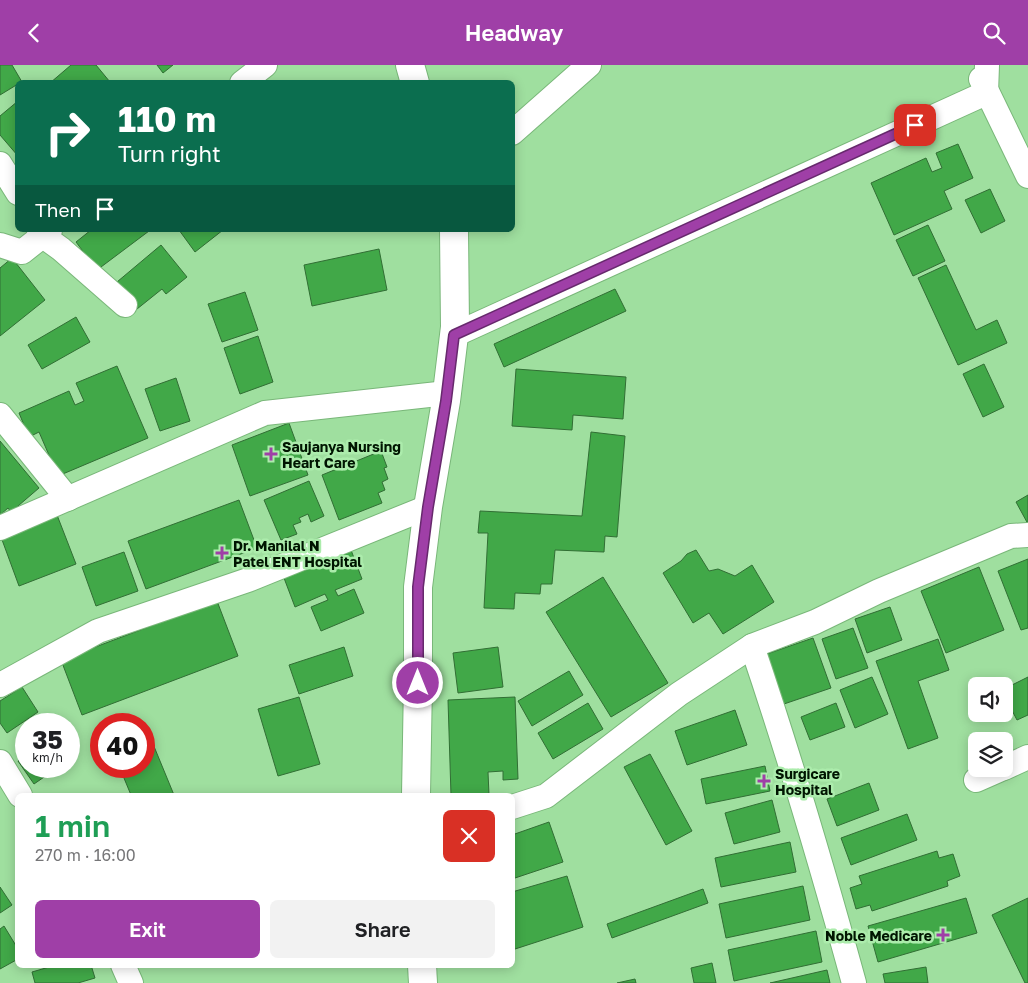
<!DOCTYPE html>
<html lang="en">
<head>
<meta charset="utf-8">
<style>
	:root { --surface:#fff; --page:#f2f2f2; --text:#202124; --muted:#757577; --accent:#9f3fa7 }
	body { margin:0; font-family:"Golos Text",sans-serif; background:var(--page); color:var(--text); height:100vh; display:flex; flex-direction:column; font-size:19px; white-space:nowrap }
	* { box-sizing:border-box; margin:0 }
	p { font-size:16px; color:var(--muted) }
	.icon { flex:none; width:28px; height:28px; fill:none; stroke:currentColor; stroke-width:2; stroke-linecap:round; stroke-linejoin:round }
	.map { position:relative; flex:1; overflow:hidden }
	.panel { position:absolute; left:15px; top:728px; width:500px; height:175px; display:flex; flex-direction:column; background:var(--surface); border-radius:8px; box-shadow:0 2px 12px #0003 }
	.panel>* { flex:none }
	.guide { position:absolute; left:15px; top:15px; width:500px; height:152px; border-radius:8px; box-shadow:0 2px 12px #0003; background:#0b6e4f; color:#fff; overflow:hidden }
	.tools { position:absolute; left:968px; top:612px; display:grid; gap:10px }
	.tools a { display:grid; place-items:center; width:45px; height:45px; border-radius:8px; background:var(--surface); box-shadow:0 2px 12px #0003; font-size:25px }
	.speed { position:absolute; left:15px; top:648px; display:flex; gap:10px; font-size:25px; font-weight:700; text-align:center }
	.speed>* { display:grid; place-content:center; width:65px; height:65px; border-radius:50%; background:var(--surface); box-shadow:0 2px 12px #0003; line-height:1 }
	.speed small { font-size:12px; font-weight:400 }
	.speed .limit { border:8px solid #d22; background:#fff; color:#111 }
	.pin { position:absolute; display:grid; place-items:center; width:42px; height:42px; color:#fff; margin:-21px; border-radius:10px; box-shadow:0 2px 8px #0006 }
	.me { position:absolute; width:55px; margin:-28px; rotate:0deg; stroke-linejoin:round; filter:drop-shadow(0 0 4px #0008) }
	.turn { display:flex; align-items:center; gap:18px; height:105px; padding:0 20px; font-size:22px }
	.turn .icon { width:65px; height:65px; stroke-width:2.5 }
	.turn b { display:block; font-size:35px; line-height:42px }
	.then { display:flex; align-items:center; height:48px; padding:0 20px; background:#0003; gap:10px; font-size:19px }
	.round { display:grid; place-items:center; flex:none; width:52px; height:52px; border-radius:8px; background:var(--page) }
	.headline { display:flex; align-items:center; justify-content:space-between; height:85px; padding:0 20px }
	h1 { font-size:30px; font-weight:600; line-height:38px; color:#1e9e55 }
	.primary-button { display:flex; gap:10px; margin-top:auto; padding:10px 20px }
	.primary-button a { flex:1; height:58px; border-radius:8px; background:var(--accent); color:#fff; font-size:20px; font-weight:600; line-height:58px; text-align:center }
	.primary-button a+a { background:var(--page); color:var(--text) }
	header { display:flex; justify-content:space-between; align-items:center; height:65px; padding:0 20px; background:var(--accent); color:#fff; font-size:22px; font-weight:600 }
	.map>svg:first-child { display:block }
	.building { fill:#41a848; stroke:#316e34 }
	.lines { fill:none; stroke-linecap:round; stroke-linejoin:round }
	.minor-casing { stroke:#79b779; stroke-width:26 }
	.tertiary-casing { stroke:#79b779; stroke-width:30 }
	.minor { stroke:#fff; stroke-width:24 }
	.tertiary { stroke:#fff; stroke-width:28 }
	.route-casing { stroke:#67296d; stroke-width:12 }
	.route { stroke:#9f3fa7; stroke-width:9 }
	.poi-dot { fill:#9f3fa7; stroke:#acecac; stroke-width:2 }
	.labels { text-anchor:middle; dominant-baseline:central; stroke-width:5; stroke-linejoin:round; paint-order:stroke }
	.poi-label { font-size:14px; font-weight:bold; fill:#001501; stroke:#acecac; text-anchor:start }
</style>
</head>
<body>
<header><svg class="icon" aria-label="back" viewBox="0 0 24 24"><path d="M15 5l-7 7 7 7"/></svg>Headway<svg class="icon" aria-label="search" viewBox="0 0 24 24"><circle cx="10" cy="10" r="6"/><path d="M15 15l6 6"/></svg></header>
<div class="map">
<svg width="1028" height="918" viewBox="0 0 1028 918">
	<rect width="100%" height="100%" fill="#9fdf9f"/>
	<g class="building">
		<path d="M0 0H12L22 17 18 18V19L0 30Z"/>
		<path d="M71 0H96L110 17 50 18Z"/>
		<path d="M157 0H173L163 8Z"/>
		<path d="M18 36V91L0 70V51Z"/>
		<path d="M958 79 973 113 944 126 952 144 894 170 871 118 926 93 932 107 942 103 936 88Z"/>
		<path d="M990 124 1005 156 981 168 965 135Z"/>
		<path d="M928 160 945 196 913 211 896 175Z"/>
		<path d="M91 165H148L149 166 97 205 76 177Z"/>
		<path d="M179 165H223L195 187Z"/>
		<path d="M161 180 187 212 166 229 162 224 132 248 111 222Z"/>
		<path d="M379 184 387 225 312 241 304 200Z"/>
		<path d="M12 193 45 235 0 271V203Z"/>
		<path d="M946 200 976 265 997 255 1007 278 958 300 918 213Z"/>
		<path d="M615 224 626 246 504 302 494 279Z"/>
		<path d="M245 227 258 265 222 277 208 239Z"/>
		<path d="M76 252 90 277 42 304 28 280Z"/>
		<path d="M258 271 273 317 240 329 224 283Z"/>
		<path d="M984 299 1004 342 983 352 963 309Z"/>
		<path d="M117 301 148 373 58 411 39 367 29 372 19 348 69 326 75 340 84 336 76 318Z"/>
		<path d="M516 304 626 312 623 354 573 350 572 365 512 361Z"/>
		<path d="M176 313 190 356 160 366 145 324Z"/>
		<path d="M289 358 308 410 250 431 232 380Z"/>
		<path d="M591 367 625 371 617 472 605 471 604 487 555 485 552 519H541L540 529 515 528 514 544 484 543 488 468H478L480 446 582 451Z"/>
		<path d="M0 376 39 423 11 447 8 443 0 450Z"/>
		<path d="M381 386 387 402 384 403 388 414 382 417 385 425 378 428 382 438 339 455 322 410Z"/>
		<path d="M309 416 324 451 311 457 308 449 299 453 301 457 293 460 297 469 281 475 264 435Z"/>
		<path d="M1028 430V459L1016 437Z"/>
		<path d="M239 435 257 483 146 524 128 476Z"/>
		<path d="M57 450 76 499 19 521 1 472Z"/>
		<path d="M351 485 362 514 335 525 338 531 354 524 364 548 321 566 311 542 328 535 325 529 295 542 284 513Z"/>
		<path d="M696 485 709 506 718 504 735 511 752 500 774 537 723 569 709 548 693 558 663 508 681 496 687 489Z"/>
		<path d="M124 487 138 526 96 541 82 502Z"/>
		<path d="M1028 494V563L1021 565 998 506Z"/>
		<path d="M979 502 1004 565 946 588 921 526Z"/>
		<path d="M603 512 668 618 611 652 546 547Z"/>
		<path d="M217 536 238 591 82 650 61 595Z"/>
		<path d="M890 542 902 575 867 588 855 554Z"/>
		<path d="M853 563 868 603 836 614 822 574Z"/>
		<path d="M813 573 831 623 781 640 764 590Z"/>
		<path d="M938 574 949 605 918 616 938 673 908 684 876 596Z"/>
		<path d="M344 582 353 611 299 629 289 600Z"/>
		<path d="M498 582 503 622 458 628 453 588Z"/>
		<path d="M569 606 583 630 532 661 518 636Z"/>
		<path d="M872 612 888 649 855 663 840 625Z"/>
		<path d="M1028 612V650L1017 655 1004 630V624Z"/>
		<path d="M22 622 38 647 7 668 0 658V636Z"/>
		<path d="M299 632 320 699 278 711 258 644Z"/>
		<path d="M515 632 518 714 503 715V706L488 707 489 730H451L448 635Z"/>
		<path d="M588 638 603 664 553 694 538 668Z"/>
		<path d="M836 638 845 662 810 675 801 652Z"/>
		<path d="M735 645 747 680 687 700 675 666Z"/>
		<path d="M146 662 174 730H131L119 701H144V663Z"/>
		<path d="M650 689 692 766 666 780 624 702Z"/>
		<path d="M26 690V701H60L34 719 18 696Z"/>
		<path d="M765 701 770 726 706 739 701 714Z"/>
		<path d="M869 718 879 745 837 761 827 734Z"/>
		<path d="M772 735 780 767 734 779 725 748Z"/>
		<path d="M907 749 917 775 851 800 841 773Z"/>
		<path d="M549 757 563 797 512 814V770Z"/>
		<path d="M790 777 796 807 721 822 715 793Z"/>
		<path d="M937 786 939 793 953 789 960 811 947 816 948 821 872 846 870 840 856 844 850 823 862 819 859 811Z"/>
		<path d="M567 811 583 862 512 885V827Z"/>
		<path d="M803 821 810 855 726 873 719 839Z"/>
		<path d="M0 822 12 840 0 848Z"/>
		<path d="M703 824 708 838 612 873 607 859Z"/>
		<path d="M966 833 977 868 878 897 868 861Z"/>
		<path d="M1028 833V918H1025L992 850Z"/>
		<path d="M4 861 18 884V894L0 904V864Z"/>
		<path d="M816 866 822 897 734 916 728 885Z"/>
		<path d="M712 898 716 918H694L691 903Z"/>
		<path d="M56 900H91L95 913 78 918H35L32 907Z"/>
		<path d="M926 902 928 918H885L883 909Z"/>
		<path d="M827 905 830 918H770Z"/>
		<path d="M635 914 636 918H617Z"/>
	</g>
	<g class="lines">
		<defs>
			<g id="minor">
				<path d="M981 14 1028 111"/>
				<path d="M242 18 265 0"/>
				<path d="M512 68 589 0"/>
				<path d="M0 99 18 128"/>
				<path d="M39 165 43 171 61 184 125 240"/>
				<path d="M0 180 22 187 50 165"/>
				<path d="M454 270 986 28 987 0"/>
				<path d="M0 350 68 434"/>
				<path d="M0 463 265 348 447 328"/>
				<path d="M752 581C790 693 823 805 854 918"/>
				<path d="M0 620 98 566 248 515 428 442"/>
				<path d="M0 697 20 730"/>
				<path d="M1004 703 1028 692"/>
				<path d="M976 715 1001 704"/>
				<path d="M512 742 546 731 679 629 752 581 815 557 879 526 1011 471 1028 470"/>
				<path d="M123 900 131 918"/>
			</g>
			<g id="tertiary">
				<path d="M410 0 415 18"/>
				<path d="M416 730 418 618V522L428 442 446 336 455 262 454 165"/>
				<path d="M422 900 423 918"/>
			</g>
		</defs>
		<use href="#minor" class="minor-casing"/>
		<use href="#tertiary" class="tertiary-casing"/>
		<use href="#minor" class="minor"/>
		<use href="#tertiary" class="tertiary"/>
	</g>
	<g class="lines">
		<defs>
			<path id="route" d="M418 618V522L428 442 446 336 454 270 915 60"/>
		</defs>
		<use href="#route" class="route-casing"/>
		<use href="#route" class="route"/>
	</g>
	<g class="poi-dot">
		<path d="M268.5 381.5h5v5h5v5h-5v5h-5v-5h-5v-5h5z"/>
		<path d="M219.5 480.5h5v5h5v5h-5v5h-5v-5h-5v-5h5z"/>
		<path d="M761.5 708.5h5v5h5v5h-5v5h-5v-5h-5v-5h5z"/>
		<path d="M940.5 862.5h5v5h5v5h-5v5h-5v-5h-5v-5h5z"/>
	</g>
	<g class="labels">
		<g class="poi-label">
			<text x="282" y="381">Saujanya Nursing<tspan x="282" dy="16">Heart Care</tspan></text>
			<text x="233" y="480">Dr. Manilal N<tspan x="233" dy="16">Patel ENT Hospital</tspan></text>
			<text x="775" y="708">Surgicare<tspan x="775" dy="16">Hospital</tspan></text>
			<text x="932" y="870" text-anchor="end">Noble Medicare</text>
		</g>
	</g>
</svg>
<div class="tools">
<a><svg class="icon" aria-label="sound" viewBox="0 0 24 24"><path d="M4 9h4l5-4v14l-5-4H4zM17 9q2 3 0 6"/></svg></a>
<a><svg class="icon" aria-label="layers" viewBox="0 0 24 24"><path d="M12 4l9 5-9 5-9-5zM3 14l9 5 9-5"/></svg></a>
</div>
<div class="speed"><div>35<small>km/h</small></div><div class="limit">40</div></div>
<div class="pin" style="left:915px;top:60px;background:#d93025"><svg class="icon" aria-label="arrive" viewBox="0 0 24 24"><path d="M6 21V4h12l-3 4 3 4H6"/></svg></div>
<svg class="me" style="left:418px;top:618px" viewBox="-20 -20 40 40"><circle r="17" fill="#9f3fa7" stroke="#fff" stroke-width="3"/><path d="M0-11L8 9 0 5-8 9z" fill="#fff"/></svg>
<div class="guide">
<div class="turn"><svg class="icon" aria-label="right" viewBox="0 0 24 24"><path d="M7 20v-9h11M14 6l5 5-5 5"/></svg><div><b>110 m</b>Turn right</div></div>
<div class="then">Then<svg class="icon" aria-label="arrive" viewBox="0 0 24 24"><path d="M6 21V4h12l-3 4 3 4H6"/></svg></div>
</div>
<section class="panel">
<div class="headline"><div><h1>1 min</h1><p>270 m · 16:00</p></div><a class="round" style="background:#d93025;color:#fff"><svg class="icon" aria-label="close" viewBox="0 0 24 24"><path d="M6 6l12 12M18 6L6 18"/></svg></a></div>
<div class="primary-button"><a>Exit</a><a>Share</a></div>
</section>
</div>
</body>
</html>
